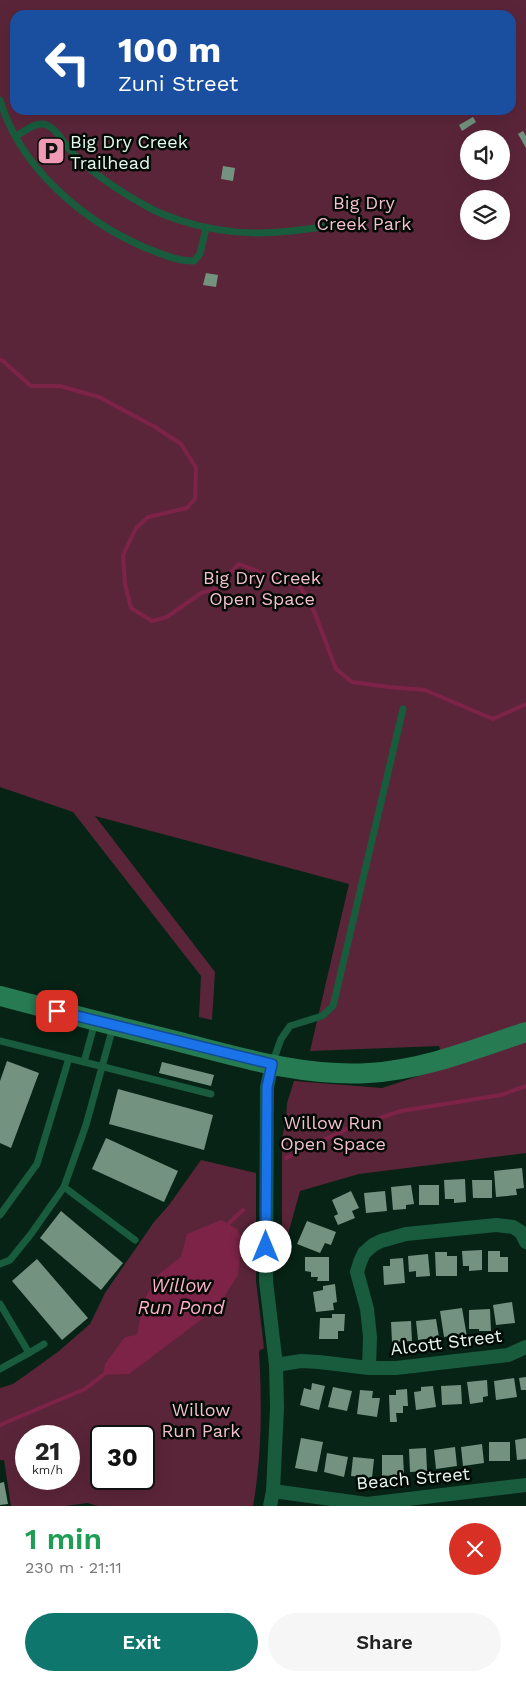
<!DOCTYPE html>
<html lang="en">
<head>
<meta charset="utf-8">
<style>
	:root { --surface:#fff; --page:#f6f6f6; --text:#222; --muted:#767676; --accent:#0f766e }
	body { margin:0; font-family:"Work Sans",sans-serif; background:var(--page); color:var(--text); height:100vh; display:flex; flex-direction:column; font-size:19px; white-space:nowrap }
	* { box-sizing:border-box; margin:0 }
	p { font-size:16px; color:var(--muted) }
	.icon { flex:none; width:28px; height:28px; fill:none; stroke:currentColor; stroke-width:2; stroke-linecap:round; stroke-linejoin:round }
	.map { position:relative; height:1506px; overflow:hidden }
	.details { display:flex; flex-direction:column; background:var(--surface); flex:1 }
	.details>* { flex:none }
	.guide { position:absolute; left:10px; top:10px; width:506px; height:105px; border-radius:15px; box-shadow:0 5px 20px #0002; background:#1a4fa0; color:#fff; overflow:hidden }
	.buttons { position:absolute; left:460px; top:130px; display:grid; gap:10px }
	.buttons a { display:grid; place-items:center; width:50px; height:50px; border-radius:50%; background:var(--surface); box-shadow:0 5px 20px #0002; font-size:25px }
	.speed { position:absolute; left:15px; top:1425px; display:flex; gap:10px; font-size:25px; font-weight:700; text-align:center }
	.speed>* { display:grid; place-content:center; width:65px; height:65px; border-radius:50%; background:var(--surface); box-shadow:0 5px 20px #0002; line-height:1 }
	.speed small { font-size:12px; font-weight:400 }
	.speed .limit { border:2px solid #111; border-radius:8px; background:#fff; color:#111 }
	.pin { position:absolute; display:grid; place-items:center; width:42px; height:42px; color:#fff; margin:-21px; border-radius:10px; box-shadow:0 2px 8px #0006 }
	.me { position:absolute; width:55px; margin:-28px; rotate:0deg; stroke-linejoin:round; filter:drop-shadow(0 0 4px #0008) }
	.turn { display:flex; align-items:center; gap:18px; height:105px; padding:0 25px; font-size:22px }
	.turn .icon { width:65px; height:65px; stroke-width:2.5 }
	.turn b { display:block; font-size:35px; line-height:42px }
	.round { display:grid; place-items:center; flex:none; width:52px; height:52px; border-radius:26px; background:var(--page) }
	.overview { display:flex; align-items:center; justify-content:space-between; height:85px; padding:0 25px }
	h1 { font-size:30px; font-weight:600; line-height:38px; color:#1e9e55 }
	.cta { display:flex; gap:10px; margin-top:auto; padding:10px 25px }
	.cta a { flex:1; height:58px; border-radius:30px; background:var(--accent); color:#fff; font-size:20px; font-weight:600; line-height:58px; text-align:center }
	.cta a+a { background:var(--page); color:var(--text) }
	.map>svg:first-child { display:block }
	.green { fill:#5b2539; fill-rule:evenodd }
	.water { fill:#7d2348 }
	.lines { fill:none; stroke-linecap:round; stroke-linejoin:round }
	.stream { stroke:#7d2348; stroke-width:4 }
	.building { fill:#739380 }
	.service { stroke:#185b3d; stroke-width:7 }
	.minor { stroke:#185b3d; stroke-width:14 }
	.secondary { stroke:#267b53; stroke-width:20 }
	.route-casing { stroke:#114b97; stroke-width:12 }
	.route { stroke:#1a73e8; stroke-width:9 }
	.labels { text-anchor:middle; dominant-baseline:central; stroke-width:5; stroke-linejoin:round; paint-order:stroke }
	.poi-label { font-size:18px; fill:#e7f9ee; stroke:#020a05; text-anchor:start }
	.park-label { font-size:18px; fill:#f4bfcf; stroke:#020a05 }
	.street-label { font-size:18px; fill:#e7f9ee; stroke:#020a05 }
	.water-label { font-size:19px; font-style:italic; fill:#fdafc7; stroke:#020a05 }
</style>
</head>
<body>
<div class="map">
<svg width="526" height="1506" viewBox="0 0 526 1506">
	<rect width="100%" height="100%" fill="#062315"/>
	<g class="green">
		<path d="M0 0H526V1022L441 1052 439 1046 310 1051 349 884 95 816 215 972 212 1020 199 1017 201 976 73 812 0 787ZM15 15H511V110H15ZM469 139H501V171H469ZM469 199H501V231H469Z"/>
		<path d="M526 1041V1153L359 1174 300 1191 282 1256V1138L286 1120 287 1103 294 1081 382 1088Z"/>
		<path d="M201 1160 256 1173V1281L264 1348 259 1351C262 1403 262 1455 253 1506H98L87 1503 66 1506H11L4 1460H0V1388L13 1384 30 1372 59 1351 90 1324 105 1293 154 1222 169 1205ZM26 1436H69V1479H26ZM101 1436H144V1479H101Z"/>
	</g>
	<path class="water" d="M221 1220 237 1229 242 1238 238 1275 221 1302H212L202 1319 129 1374 103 1375 105 1364 125 1337 137 1335 143 1302 159 1274 181 1257 187 1234Z"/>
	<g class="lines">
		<g class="stream">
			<path d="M0 360 3 361 31 386H60L99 397 155 427 181 444 196 468 195 499 187 508 148 517 136 528 123 555 125 584 131 608 152 621 167 617 201 593 215 589 239 564 301 588 314 611 336 669 352 682 389 687 425 690 493 719 526 704"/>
			<path d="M286 1158 347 1129 401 1111 501 1095 526 1086"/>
			<path d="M229 1223 243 1210"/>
			<path d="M0 1425 85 1389 103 1375"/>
		</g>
	</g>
	<g class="building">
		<path d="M473 117 476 122 462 131 459 125Z"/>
		<path d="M523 131 526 136V148L518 134Z"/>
		<path d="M223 166 235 168 233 181 221 179Z"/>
		<path d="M206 273 218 275 216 287 203 285Z"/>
		<path d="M7 1061 39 1073 11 1148 0 1143V1081Z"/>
		<path d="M162 1062 214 1075 211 1086 159 1073Z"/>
		<path d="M118 1089 213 1115 204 1150 109 1124Z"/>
		<path d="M106 1138 178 1171 164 1202 92 1169Z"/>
		<path d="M522 1168 524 1188 516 1189 517 1195 496 1197 494 1171Z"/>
		<path d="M465 1179 466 1202 454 1203V1199H445L444 1180Z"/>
		<path d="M472 1180H492V1198H473Z"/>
		<path d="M411 1185 414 1204 406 1205V1209L393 1210 391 1187Z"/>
		<rect x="419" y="1185" width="20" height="20"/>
		<path d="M351 1191 359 1208 352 1211 355 1218 338 1225 334 1216 338 1214 332 1200Z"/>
		<path d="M385 1191 387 1211 366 1213 364 1193Z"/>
		<path d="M61 1211 123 1263 101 1290 40 1238Z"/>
		<path d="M307 1221 336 1232 331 1245 325 1243 320 1253 297 1244Z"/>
		<path d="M482 1250V1270L469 1271V1266H463L462 1251Z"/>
		<path d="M488 1251H500V1257H508V1272H488Z"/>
		<path d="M435 1252H447V1256H457V1276H436Z"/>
		<path d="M428 1254 430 1276 416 1277V1271L409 1272 408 1256Z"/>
		<path d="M305 1257H329V1281H317L318 1277H311V1272L305 1271Z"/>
		<path d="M403 1258 405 1283 384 1285 383 1266H390V1259Z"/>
		<path d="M37 1259 88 1318 62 1340 12 1281Z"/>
		<path d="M335 1284 337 1302 333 1303 334 1310 316 1312 313 1292 323 1290V1286Z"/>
		<path d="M512 1302 515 1323 496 1325 493 1305Z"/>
		<path d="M462 1308 467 1337 456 1339V1335L444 1337 440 1311Z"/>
		<path d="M490 1309 491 1331H479V1329H469V1310Z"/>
		<path d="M332 1314H345L344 1331H338V1339H319L320 1318H332Z"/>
		<path d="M436 1319 439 1337 418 1340 416 1321Z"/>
		<path d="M411 1321 412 1341 392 1342 391 1322Z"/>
		<path d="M526 1377V1390H521L519 1378Z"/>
		<path d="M514 1378 517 1397 496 1400 494 1381Z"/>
		<path d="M487 1380 488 1396 483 1397V1402L470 1404 467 1382Z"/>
		<path d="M312 1383 325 1386 319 1410 300 1405 304 1388 311 1390Z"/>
		<path d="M461 1385 462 1404 442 1405 441 1386Z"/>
		<path d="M433 1386 436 1407 416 1410 414 1392 421 1391V1387Z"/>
		<path d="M333 1387 352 1391 347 1411 328 1407Z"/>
		<path d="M407 1389 408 1406H403V1413H396L397 1422H390L389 1395H396V1390Z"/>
		<path d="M360 1390 373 1391 372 1398H380L377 1417 357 1414Z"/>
		<path d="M301 1438 323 1442 317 1472 295 1468Z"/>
		<path d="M526 1438V1459L517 1460 515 1440Z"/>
		<rect x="489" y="1442" width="21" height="19"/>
		<path d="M482 1444 484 1463 463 1466 461 1447Z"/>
		<path d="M455 1447 457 1466 436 1469 434 1450Z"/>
		<path d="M426 1448 427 1471 410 1472 409 1449Z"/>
		<path d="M327 1453 348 1457 344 1477 324 1472Z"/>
		<path d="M382 1455H403L404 1475 382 1476Z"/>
		<path d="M353 1457 374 1459 372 1478 351 1476Z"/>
		<path d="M4 1482 8 1504 0 1505V1483Z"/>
	</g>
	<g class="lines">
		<g class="service">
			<path d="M0 100C20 168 83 221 146 248 161 254 177 261 194 261L200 254 206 228"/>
			<path d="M16 136C24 132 33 123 43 124 54 125 63 142 70 150 91 173 119 191 146 206 157 213 170 217 182 221 244 241 292 232 355 222"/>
			<path d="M0 1041 211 1094"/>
			<path d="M84 1062 95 1022"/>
			<path d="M272 1064 281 1039 290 1026 322 1016 333 1006 403 709"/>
			<path d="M64 1187 135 1240"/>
			<path d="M0 1215 37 1164 69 1058"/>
			<path d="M0 1264 10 1260 31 1234 64 1187 86 1125 113 1027"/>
			<path d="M0 1304 29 1353 0 1369"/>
			<path d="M29 1353 44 1344"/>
		</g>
		<g class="minor">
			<path d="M526 1242 521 1232 513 1227 496 1225 406 1234 381 1241 373 1245 364 1253 360 1262 357 1272 367 1309 370 1337 369 1368H396L508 1355 526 1347"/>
			<path d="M276 1365 301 1361 319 1362 369 1368"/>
			<path d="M273 1491 367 1504 526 1485"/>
			<path d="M270 1506 273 1491 277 1408 276 1365 266 1281 267 1087 272 1064"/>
		</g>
		<path class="secondary" d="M0 996C60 1012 120 1027 180 1042 242 1058 305 1077 369 1073 423 1070 475 1049 526 1032"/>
	</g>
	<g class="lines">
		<defs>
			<path id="route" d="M57 1011 272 1064 267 1087 266 1247"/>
		</defs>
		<use href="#route" class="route-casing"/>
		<use href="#route" class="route"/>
	</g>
	<defs>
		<symbol id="parking-square" viewBox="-11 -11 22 22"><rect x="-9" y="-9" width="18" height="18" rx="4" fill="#f09ab5" stroke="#020a05"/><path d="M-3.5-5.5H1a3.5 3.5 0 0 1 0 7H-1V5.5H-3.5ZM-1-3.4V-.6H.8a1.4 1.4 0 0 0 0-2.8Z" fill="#111"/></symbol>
	</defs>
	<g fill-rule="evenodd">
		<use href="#parking-square" x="35" y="135" width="32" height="32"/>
	</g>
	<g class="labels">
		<g class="poi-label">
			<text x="70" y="141">Big Dry Creek<tspan x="70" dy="21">Trailhead</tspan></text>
		</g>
		<g class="park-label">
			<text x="364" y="202">Big Dry<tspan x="364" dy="21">Creek Park</tspan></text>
			<text x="262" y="577">Big Dry Creek<tspan x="262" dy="21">Open Space</tspan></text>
			<text x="333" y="1122">Willow Run<tspan x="333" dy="21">Open Space</tspan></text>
			<text x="201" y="1409">Willow<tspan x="201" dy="21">Run Park</tspan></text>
		</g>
		<g class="street-label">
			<text transform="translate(446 1342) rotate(-7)">Alcott Street</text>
			<text transform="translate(413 1478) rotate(-5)">Beach Street</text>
		</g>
		<g class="water-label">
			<text x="181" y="1285">Willow<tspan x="181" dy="22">Run Pond</tspan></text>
		</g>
	</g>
</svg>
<div class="buttons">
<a><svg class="icon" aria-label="sound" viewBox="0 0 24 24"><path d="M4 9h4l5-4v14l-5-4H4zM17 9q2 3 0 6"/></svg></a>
<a><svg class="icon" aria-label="layers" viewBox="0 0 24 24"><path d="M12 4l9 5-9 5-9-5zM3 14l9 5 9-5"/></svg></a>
</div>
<div class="speed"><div>21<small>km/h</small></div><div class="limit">30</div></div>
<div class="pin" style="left:57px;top:1011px;background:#d93025"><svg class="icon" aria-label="arrive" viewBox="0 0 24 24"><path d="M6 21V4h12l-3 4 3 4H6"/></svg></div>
<svg class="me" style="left:266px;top:1247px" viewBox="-20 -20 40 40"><circle r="19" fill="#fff"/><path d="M0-13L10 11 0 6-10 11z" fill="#1a73e8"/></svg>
<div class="guide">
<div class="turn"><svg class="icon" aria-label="left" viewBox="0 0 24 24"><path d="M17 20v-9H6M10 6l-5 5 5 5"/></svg><div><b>100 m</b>Zuni Street</div></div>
</div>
</div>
<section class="details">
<div class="overview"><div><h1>1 min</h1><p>230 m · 21:11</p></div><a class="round" style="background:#d93025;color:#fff"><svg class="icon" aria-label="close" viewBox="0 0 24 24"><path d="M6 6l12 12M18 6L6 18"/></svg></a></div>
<div class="cta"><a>Exit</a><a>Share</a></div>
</section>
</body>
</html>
